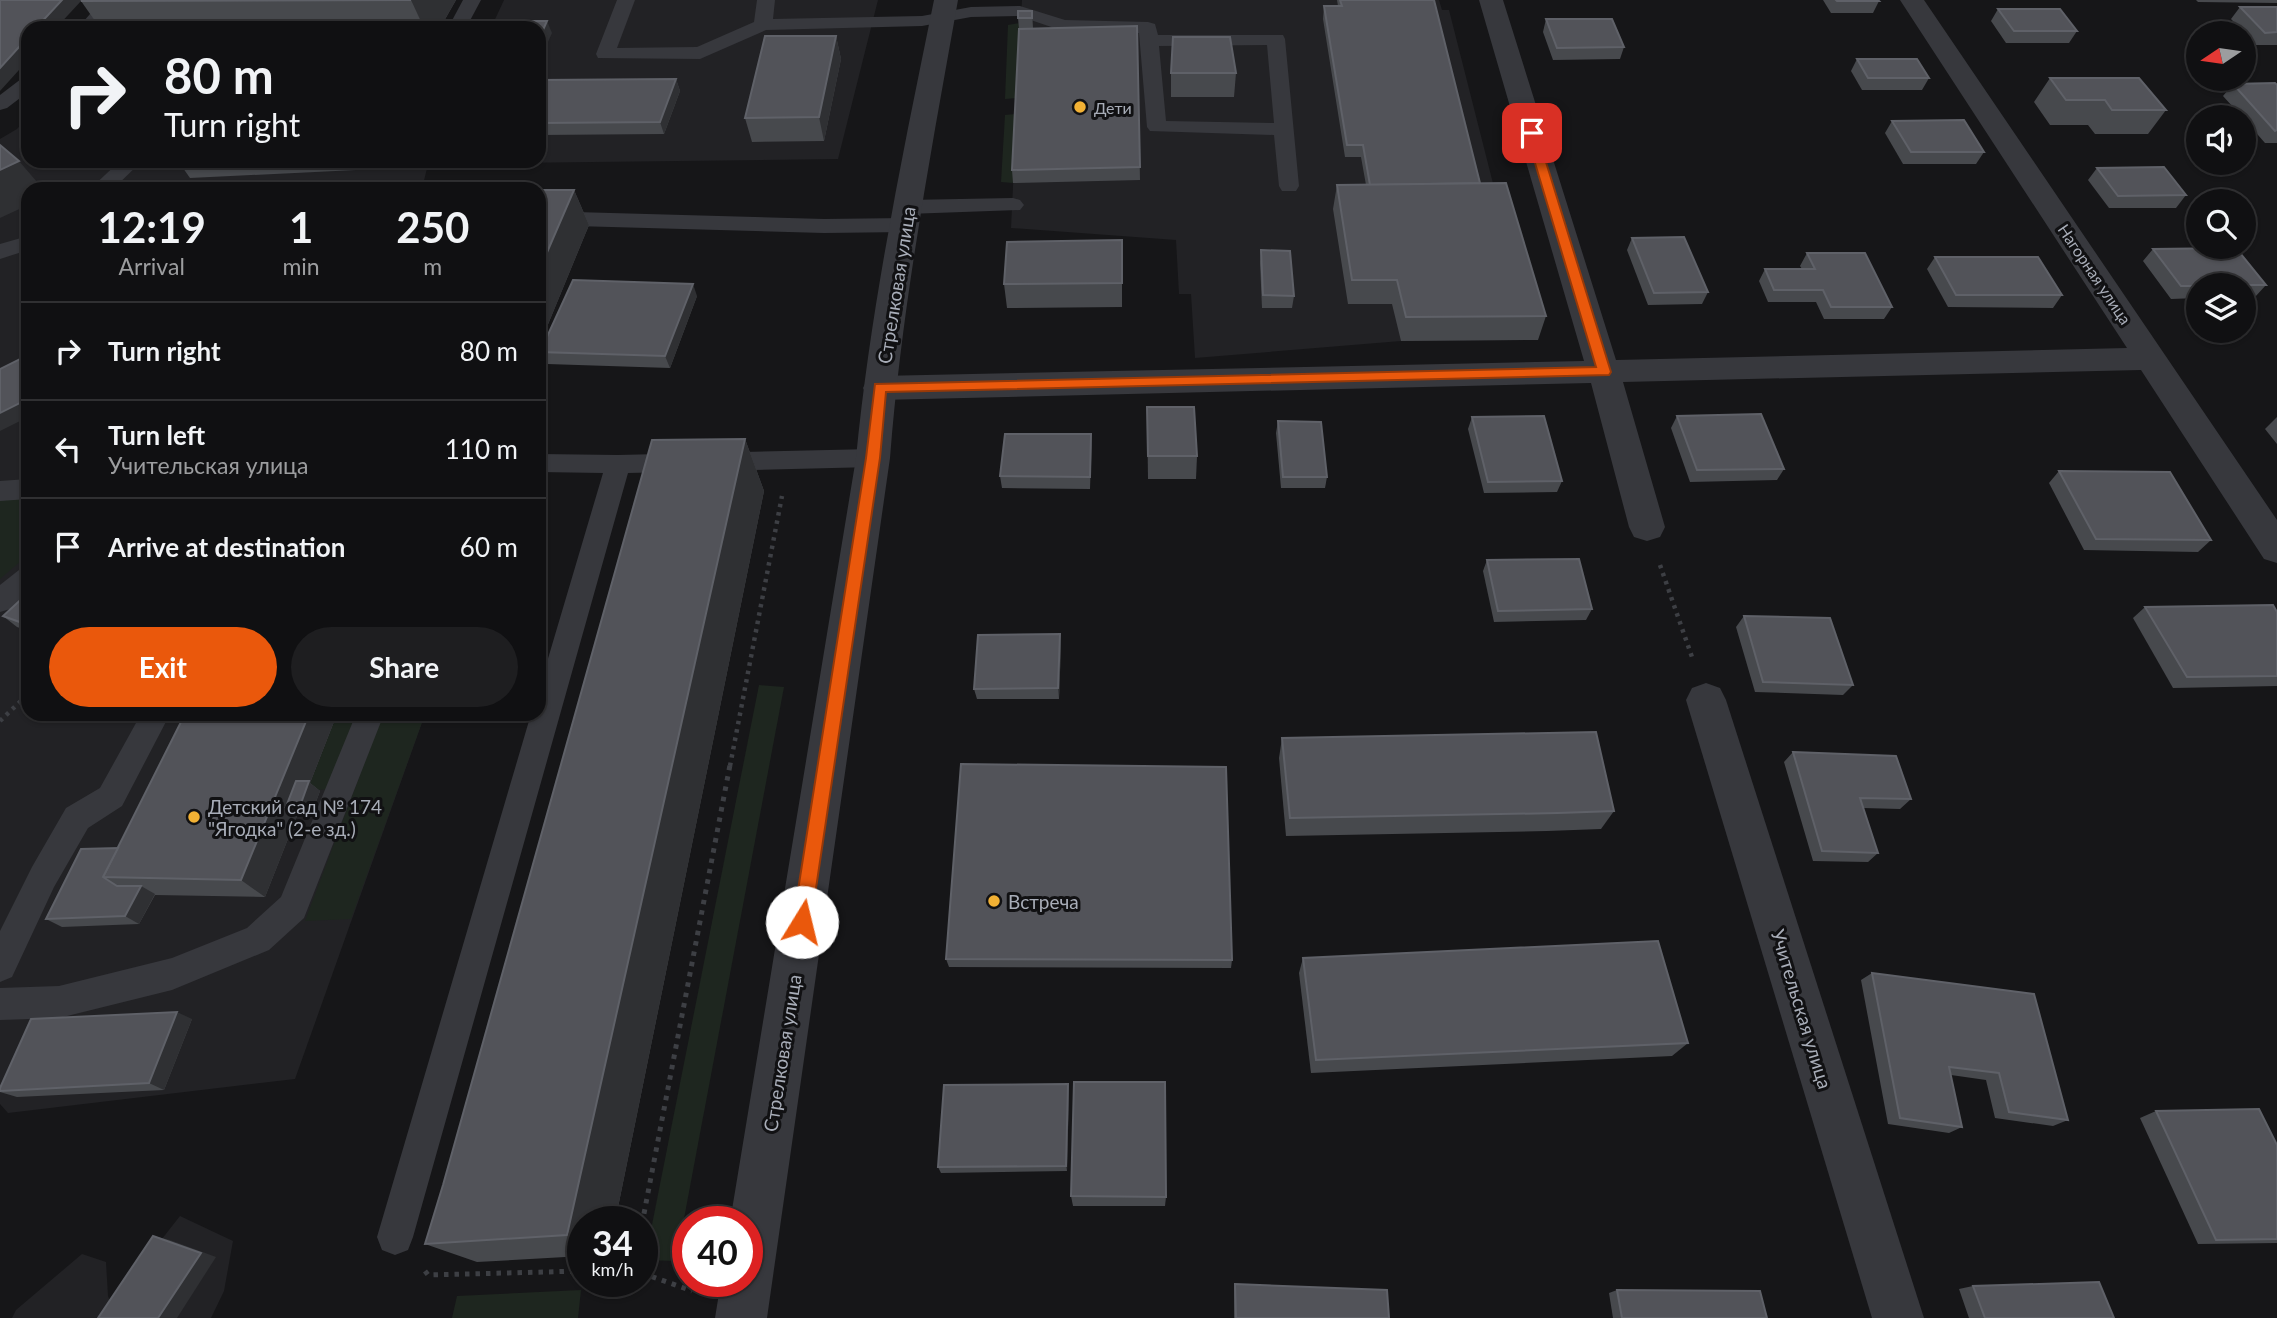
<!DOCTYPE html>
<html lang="en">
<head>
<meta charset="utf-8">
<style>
	:root { --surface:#101012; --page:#1e1e20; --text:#f1f3f6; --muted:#9c9d9f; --line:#303032; --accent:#ea580c }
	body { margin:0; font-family:Lato,sans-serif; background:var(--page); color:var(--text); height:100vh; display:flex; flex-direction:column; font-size:26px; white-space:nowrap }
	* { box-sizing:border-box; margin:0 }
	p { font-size:23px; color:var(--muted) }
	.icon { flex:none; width:38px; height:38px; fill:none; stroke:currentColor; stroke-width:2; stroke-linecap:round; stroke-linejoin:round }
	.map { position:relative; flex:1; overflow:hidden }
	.details { position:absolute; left:21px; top:182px; width:525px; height:539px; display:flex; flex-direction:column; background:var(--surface); border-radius:21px; box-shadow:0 2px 5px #0004,0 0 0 2px var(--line) }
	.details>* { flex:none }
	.guide { position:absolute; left:21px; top:21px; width:525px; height:147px; border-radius:21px; box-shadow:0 2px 5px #0004,0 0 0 2px var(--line); background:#101012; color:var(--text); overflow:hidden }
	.needle { width:46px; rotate:257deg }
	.fabs { position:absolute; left:2186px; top:21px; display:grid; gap:14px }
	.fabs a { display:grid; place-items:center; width:70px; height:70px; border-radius:50%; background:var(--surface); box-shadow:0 2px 5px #0004,0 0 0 2px var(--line); font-size:35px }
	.speed { position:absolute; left:567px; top:1206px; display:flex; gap:14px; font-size:35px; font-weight:700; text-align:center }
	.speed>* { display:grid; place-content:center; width:91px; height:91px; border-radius:50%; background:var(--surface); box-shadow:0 2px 5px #0004,0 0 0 2px var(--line); line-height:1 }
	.speed small { font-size:18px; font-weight:400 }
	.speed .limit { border:10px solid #d22; background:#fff; color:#111 }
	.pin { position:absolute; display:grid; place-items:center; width:60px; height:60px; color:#fff; margin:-30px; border-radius:14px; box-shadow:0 4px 10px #0006 }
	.me { position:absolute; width:77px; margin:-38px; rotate:9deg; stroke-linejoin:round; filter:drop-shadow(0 0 5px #0008) }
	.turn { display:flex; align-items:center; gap:24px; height:147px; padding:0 28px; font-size:32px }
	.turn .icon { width:91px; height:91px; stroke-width:2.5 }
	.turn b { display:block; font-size:49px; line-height:60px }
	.eta { display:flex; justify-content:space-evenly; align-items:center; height:119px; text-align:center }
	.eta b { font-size:42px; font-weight:700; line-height:49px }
	.action { display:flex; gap:14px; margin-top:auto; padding:14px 28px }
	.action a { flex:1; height:80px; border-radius:42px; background:var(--accent); color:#fff; font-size:28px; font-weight:700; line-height:80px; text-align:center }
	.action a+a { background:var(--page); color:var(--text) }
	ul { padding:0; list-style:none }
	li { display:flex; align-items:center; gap:21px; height:98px; padding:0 28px; border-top:2px solid var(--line) }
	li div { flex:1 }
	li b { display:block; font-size:26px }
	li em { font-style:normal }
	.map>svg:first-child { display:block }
	.built { fill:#222225 }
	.green { fill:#1e261f }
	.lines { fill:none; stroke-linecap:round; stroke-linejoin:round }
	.path-far1 { stroke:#3d3f44; stroke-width:4.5; stroke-dasharray:3.5 5; stroke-linecap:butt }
	.path { stroke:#3d3f44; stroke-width:5; stroke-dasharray:4.5 6; stroke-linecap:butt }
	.service { fill:#37383d; fill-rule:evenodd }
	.minor { fill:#37383d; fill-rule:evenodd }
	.tertiary { fill:#37383d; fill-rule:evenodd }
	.wall { fill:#47494d }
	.shaded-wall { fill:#2f3033 }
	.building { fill:#525359; stroke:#5f6168; stroke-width:2 }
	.route { fill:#ea580c; stroke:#983908; stroke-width:2 }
	.poi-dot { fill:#f2b134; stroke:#111113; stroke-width:2.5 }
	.labels { text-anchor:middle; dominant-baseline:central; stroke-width:6; stroke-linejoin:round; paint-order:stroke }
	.far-poi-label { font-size:16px; fill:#a8adb8; stroke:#111113; text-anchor:start }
	.far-street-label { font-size:16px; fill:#a8adb8; stroke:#111113 }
	.street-label { font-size:19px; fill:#a8adb8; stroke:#111113 }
	.poi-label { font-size:19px; fill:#a8adb8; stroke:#111113; text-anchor:start }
</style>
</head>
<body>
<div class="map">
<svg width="2277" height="1318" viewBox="0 0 2277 1318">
	<rect width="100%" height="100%" fill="#161618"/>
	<g class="built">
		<path d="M504 0H878L838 159 428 164 422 189H28V714H425L295 1079 8 1113 0 1104V139L17 129 28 117V161H539V28H491Z"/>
		<path d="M1022 0H1439L1442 10H1449L1499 207 1538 340 1401 341 1195 358 1191 294H1179L1176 240 1011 228Z"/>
		<path d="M180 1216 233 1241 224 1291 211 1318H12L16 1310 82 1254 106 1262 108 1296 111 1304Z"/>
	</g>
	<g class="green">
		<path d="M1020 23 1017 98 1005 99 1008 25Z"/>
		<path d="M1016 114 1013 183 1001 182 1005 115Z"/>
		<path d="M28 497V555L0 579V501Z"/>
		<path d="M759 685 784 687 676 1261 645 1260Z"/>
		<path d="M337 714H360L329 789 307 791Z"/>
		<path d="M383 714H425L351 919 305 921Z"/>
		<path d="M581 1290 578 1318H452L457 1296Z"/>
	</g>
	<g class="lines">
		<g class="path-far1">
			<path d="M1660 565 1693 660"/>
			<path d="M0 721 28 694"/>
			<path d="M730 766 782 496"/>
		</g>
		<g class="path">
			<path d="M642 1224 730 765"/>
			<path d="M425 1271 428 1275 583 1271"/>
			<path d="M642 1273 692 1291"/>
		</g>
		<g class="service">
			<path d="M102 0H121L97 28H78Z"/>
			<path d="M463 0H481L466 28H448Z"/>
			<path d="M617 0H635L617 48 697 47 754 22 757 0H775L773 19 922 16 971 7 1020 6 1065 20 1148 22 1155 24 1158 35H1283L1285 39 1299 186 1296 191H1282L1279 186 1274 135 1150 131 1147 127 1139 33 1063 31 1019 16 971 17 922 26 766 30 700 59 598 58 596 54ZM1267 45 1274 123 1166 121 1159 46Z"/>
			<path d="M28 77V92L7 108 0 110V95L21 79Z"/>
			<path d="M120 161H142L113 189H90Z"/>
			<path d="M1013 198 1020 200 1024 205 1020 210 907 214 900 212 896 207 900 202 907 200Z"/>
			<path d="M539 211 824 219 906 218 914 220 917 225 914 230 906 232 824 233 539 225Z"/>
			<path d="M28 236V250L0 259V244Z"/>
			<path d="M873 449 882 451 885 458 882 465 873 467 628 473 413 1237 408 1250 395 1255 382 1250 377 1237 531 714H539V689L603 473 539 472V454L618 455Z"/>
			<path d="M28 479V499L0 501V481Z"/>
			<path d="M28 566V593L10 609 0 612V585L19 570Z"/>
			<path d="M141 714H170L122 806 88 828 54 887 12 977 0 982V931L32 867 66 808 100 788Z"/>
			<path d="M356 714H384L304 918 269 950 172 990 59 1018 0 1020V988L59 986 172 958 247 928 281 897Z"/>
		</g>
		<g class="minor">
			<path d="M1479 0H1503L1616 360 2127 348 1900 0H1924L2277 520V563L2264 559 2141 370 1623 382 1665 527 1660 537 1647 541 1634 537 1629 527 1591 383 879 400 867 396 863 388 867 380 879 376 1584 361Z"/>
			<path d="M1706 683 1720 688 1726 700 1924 1318H1872L1686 700 1692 688Z"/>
		</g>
		<path class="tertiary" d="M934 0H958C931 152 902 304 890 458L767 1318H715L721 1281H747V1222H730L856 458C871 304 903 152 934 0Z"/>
	</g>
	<g class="wall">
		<path d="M83 0H456L440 28H100L81 1Z"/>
		<path d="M1337 0H1434L1480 183 1546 316 1538 340 1401 341 1392 304H1348L1333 209 1337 185H1366L1361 157H1345L1323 19 1324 6H1338Z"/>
		<path d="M1823 0H1878L1879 1 1873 13H1831Z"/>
		<path d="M2196 0H2277V3L2198 2Z"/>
		<path d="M2240 7H2277V45H2255L2231 19Z"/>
		<path d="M1998 9 2077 31 2069 43H2006L1991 21Z"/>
		<path d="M1032 11 1033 28 1137 26 1140 180 1013 183 1012 170 1019 29 1018 18Z"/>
		<path d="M1546 19 1624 47 1620 59 1553 60 1543 32Z"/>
		<path d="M836 36 841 59 824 141 752 142 745 118Z"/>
		<path d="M1857 59 1929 78 1922 90H1862L1851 71Z"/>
		<path d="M1171 73H1236L1234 97H1171Z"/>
		<path d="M2050 78 2166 110 2148 134H2095L2088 125H2050L2034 102Z"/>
		<path d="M676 79 680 91 664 134 539 135V80Z"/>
		<path d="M2233 84 2277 85V143H2265L2244 119V117H2242L2223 96Z"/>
		<path d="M1892 121 1984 152 1976 164H1903L1885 133Z"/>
		<path d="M178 161H361L356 170 190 178Z"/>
		<path d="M2097 168 2186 195 2176 208H2109L2088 180Z"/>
		<path d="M539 190H574L589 225 544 334H539Z"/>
		<path d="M1632 238 1708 292 1702 304 1648 305 1627 250Z"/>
		<path d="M1122 240V307L1007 308 1004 284Z"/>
		<path d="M2153 249 2266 285 2255 297 2244 298V285H2198V298L2171 299 2143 261Z"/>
		<path d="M1261 250 1294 296 1292 308H1262L1260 263Z"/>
		<path d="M1807 253 1892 307 1884 319H1824L1816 302H1768L1759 281 1765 269H1802L1800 266Z"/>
		<path d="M1935 257 2062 295 2053 308 1948 307 1927 269Z"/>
		<path d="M697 296 670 368 547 364 540 352Z"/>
		<path d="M1147 407 1197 456 1196 479H1148Z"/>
		<path d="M1677 416 1784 469 1777 480 1690 482 1671 428Z"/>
		<path d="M1472 417 1562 481 1557 492 1484 493 1468 429Z"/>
		<path d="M2277 417V444L2265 429Z"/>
		<path d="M1278 421 1327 477 1325 488H1281L1276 433Z"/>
		<path d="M1091 434 1090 489 1002 488 1000 476Z"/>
		<path d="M745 439 764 491 615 1222H583V1256L477 1262 425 1244Z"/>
		<path d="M2059 471 2211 540 2198 552 2084 550 2049 483Z"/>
		<path d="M1487 560 1592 609 1586 620 1494 622 1483 571Z"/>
		<path d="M28 593V631L17 627 3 616Z"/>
		<path d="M2145 607 2277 612V686L2173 688 2133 618Z"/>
		<path d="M1744 616 1853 685 1843 695 1755 692 1736 627Z"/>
		<path d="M1061 645 1059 699H977L974 689Z"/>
		<path d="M185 714H337L310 783 320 791 311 815 297 816 265 897 155 895 139 924 62 927 46 919 118 848Z"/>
		<path d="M1282 738 1614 811 1601 829 1547 831 1286 836 1279 758Z"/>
		<path d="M1793 752 1911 799 1900 809 1863 808 1878 853 1868 862 1813 861 1784 762Z"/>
		<path d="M1303 958 1688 1043 1672 1056 1311 1073 1299 973Z"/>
		<path d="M946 959 1232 960 1231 968 949 967Z"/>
		<path d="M1872 973 2068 1120 2053 1126 1995 1118 1986 1080 1951 1075 1962 1127 1949 1133 1888 1124 1861 980Z"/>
		<path d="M192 1019 164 1090 17 1097 0 1092Z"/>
		<path d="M1069 1090 1067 1171 941 1173 938 1167Z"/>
		<path d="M2156 1111 2277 1145V1243L2198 1244 2140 1118Z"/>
		<path d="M1071 1196 1166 1197 1165 1206H1073Z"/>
		<path d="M1235 1284 1389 1318H1234V1287Z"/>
		<path d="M1973 1286 2114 1318H1969L1959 1289Z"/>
		<path d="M1617 1290 1767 1318H1613L1609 1293Z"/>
	</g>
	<g class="shaded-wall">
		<path d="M62 0H82L56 28H36Z"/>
		<path d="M411 0H456L440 28H424Z"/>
		<path d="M547 21 552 33 539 62V39Z"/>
		<path d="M836 36 841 59 824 141 819 117Z"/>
		<path d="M28 37V60L0 91V68Z"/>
		<path d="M676 79 680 91 664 134 660 122Z"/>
		<path d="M19 161 43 189H28V205L0 218V170Z"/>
		<path d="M351 161H361L356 170Z"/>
		<path d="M574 190 589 225 544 334 539 325V271Z"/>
		<path d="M693 284 697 296 670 368 665 356Z"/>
		<path d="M28 399V417L0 431V413Z"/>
		<path d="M1091 434 1092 446 1090 489V477Z"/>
		<path d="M745 439 764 491 615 1222H583V1243L567 1235Z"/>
		<path d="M1060 634 1061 645 1059 699 1058 688Z"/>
		<path d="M309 714H337L310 783 320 791 311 815 300 806 286 807 297 816 265 897 241 880Z"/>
		<path d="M141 886 155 894 139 924 125 916Z"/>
		<path d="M177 1012 192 1019 164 1090 149 1083Z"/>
		<path d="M1068 1084 1069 1090 1067 1171 1066 1166Z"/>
		<path d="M153 1236 170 1240 216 1257 177 1318H158Z"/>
	</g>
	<g class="building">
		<path d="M0 0H62L36 28H28V37L0 68Z"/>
		<path d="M83 0H411L81 1Z"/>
		<path d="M1340 0H1434L1480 183 1370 185 1363 145H1347L1324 6H1342Z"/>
		<path d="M1836 0H1878L1879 1H1837Z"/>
		<path d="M2240 7H2277V32L2265 33Z"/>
		<path d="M1998 9H2060L2077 31H2014Z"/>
		<rect x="1018" y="11" width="14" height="7"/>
		<path d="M1546 19H1612L1624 47 1557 48Z"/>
		<path d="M511 21H547L539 39V28H508Z"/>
		<path d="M1137 26 1140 167 1012 170 1019 29Z"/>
		<path d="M765 36H836L819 117 745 118Z"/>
		<path d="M1173 37H1230L1236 73H1171Z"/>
		<path d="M1857 59H1917L1929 78H1868Z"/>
		<path d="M2050 78H2139L2166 110H2112L2105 100H2066Z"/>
		<path d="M676 79 660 122 539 123V80Z"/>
		<path d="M2275 83 2277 85V130L2275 131 2233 84Z"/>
		<path d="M1964 120 1984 152H1911L1892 121Z"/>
		<path d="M0 145 19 161 0 170Z"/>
		<path d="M2164 167 2186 195 2118 196 2097 168Z"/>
		<path d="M1506 183 1546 316 1406 317 1397 280H1352L1337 185Z"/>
		<path d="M381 186 380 189H345L346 188Z"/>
		<path d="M539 190H574L539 271Z"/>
		<path d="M1684 237 1708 292 1654 293 1632 238Z"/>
		<path d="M1122 240V283L1004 284 1007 242Z"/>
		<path d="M2236 248 2266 285H2198V286H2181L2153 249Z"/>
		<path d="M1261 250 1290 251 1294 296 1263 295Z"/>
		<path d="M1807 253H1865L1892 307H1831L1823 290H1774L1765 269H1815Z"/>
		<path d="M1935 257H2038L2062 295H1956Z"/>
		<path d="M573 280 693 284 665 356 540 352Z"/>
		<path d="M28 355V399L0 413V369Z"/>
		<path d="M1147 407H1194L1197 456H1148Z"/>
		<path d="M1761 414 1784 469 1697 470 1677 416Z"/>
		<path d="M1544 416 1562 481 1488 482 1472 417Z"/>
		<path d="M1278 421 1321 422 1327 477H1283Z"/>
		<path d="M1005 434H1091L1090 477 1000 476Z"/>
		<path d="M745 439 567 1235 425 1244 443 1185 652 440Z"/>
		<path d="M2059 471 2170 472 2211 540 2096 539Z"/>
		<path d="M1579 559 1592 609 1498 611 1487 560Z"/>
		<path d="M28 593V625L3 616Z"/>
		<path d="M2273 605 2277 612V676L2187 677 2145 607Z"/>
		<path d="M1744 616 1830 618 1853 685 1763 682Z"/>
		<path d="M1060 634 1058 688 974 689 978 635Z"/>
		<path d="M185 714H309L241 880 103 877Z"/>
		<path d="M1596 732 1614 811 1558 813 1290 818 1282 738Z"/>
		<path d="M1793 752 1896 756 1911 799 1860 798 1878 853 1822 851Z"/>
		<path d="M961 764 1226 767 1232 960 946 959Z"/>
		<path d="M296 781H309L300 806 286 807Z"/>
		<path d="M118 848 103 877 117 886H141L125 916 46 919 81 849Z"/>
		<path d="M1658 941 1688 1043 1316 1060 1303 958Z"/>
		<path d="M1872 973 2034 994 2068 1120 2009 1112 1999 1073 1949 1067 1962 1127 1900 1118Z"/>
		<path d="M177 1012 149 1083 0 1091V1088L31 1019Z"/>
		<path d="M1074 1082H1165L1166 1197 1071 1196Z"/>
		<path d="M1068 1084 1066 1166 938 1167 944 1085Z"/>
		<path d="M2259 1109 2277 1145V1239L2216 1240 2156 1111Z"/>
		<path d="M153 1236 201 1253 158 1318H98Z"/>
		<path d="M2099 1282 2114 1318H1985L1973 1286Z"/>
		<path d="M1235 1284 1387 1290 1389 1318H1236Z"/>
		<path d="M1617 1290 1760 1291 1767 1318H1622Z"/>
	</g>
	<path class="route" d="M1532 129 1537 133 1611 372 1609 375 886 392 880 458 811 922 808 928 802 931 795 928 793 922 866 458 875 384 1596 367 1526 133Z"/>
	<g class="poi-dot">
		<circle cx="1080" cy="107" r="7"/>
		<circle cx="194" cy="817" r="7"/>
		<circle cx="994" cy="901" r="7"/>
	</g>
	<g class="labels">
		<g class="far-poi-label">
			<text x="1094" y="107">Дети</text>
		</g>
		<g class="far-street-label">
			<text transform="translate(2095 274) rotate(56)">Нагорная улица</text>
		</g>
		<g class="street-label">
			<text transform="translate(896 285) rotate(-81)">Стрелковая улица</text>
			<text transform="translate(1802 1009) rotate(73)">Учительская улица</text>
			<text transform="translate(782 1053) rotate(-81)">Стрелковая улица</text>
		</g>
		<g class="poi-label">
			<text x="208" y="806">Детский сад № 174<tspan x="208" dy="22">"Ягодка" (2-е зд.)</tspan></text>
			<text x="1008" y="901">Встреча</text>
		</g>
	</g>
</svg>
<div class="fabs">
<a><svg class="needle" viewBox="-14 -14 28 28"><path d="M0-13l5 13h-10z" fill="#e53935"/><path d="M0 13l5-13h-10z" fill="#9c9d9f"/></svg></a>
<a><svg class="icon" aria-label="sound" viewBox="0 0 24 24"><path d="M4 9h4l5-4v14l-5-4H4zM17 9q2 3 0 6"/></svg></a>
<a><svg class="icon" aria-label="search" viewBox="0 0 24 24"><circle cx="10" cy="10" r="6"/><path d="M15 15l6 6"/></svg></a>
<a><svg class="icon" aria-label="layers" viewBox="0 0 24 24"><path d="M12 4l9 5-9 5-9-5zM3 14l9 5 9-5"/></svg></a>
</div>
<div class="speed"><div>34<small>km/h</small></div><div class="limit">40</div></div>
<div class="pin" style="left:1532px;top:133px;background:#d93025"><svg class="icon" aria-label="arrive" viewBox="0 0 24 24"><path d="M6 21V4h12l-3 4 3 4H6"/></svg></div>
<svg class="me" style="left:802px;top:922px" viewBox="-20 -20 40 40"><circle r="19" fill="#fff"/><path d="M0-13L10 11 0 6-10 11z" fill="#ea580c"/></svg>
<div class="guide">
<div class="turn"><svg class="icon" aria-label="right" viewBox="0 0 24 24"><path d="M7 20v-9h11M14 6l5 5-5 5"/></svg><div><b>80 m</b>Turn right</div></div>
</div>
<section class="details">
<div class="eta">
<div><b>12:19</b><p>Arrival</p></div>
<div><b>1</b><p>min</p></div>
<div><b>250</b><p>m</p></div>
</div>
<ul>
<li><svg class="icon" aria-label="right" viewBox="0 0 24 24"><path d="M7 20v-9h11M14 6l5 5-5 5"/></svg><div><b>Turn right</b></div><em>80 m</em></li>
<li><svg class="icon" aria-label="left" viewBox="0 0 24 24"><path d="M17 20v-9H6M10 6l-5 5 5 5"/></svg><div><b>Turn left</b><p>Учительская улица</p></div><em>110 m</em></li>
<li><svg class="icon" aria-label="arrive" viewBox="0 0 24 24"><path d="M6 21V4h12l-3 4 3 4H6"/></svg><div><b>Arrive at destination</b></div><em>60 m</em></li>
</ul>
<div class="action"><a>Exit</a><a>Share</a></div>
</section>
</div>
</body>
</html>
